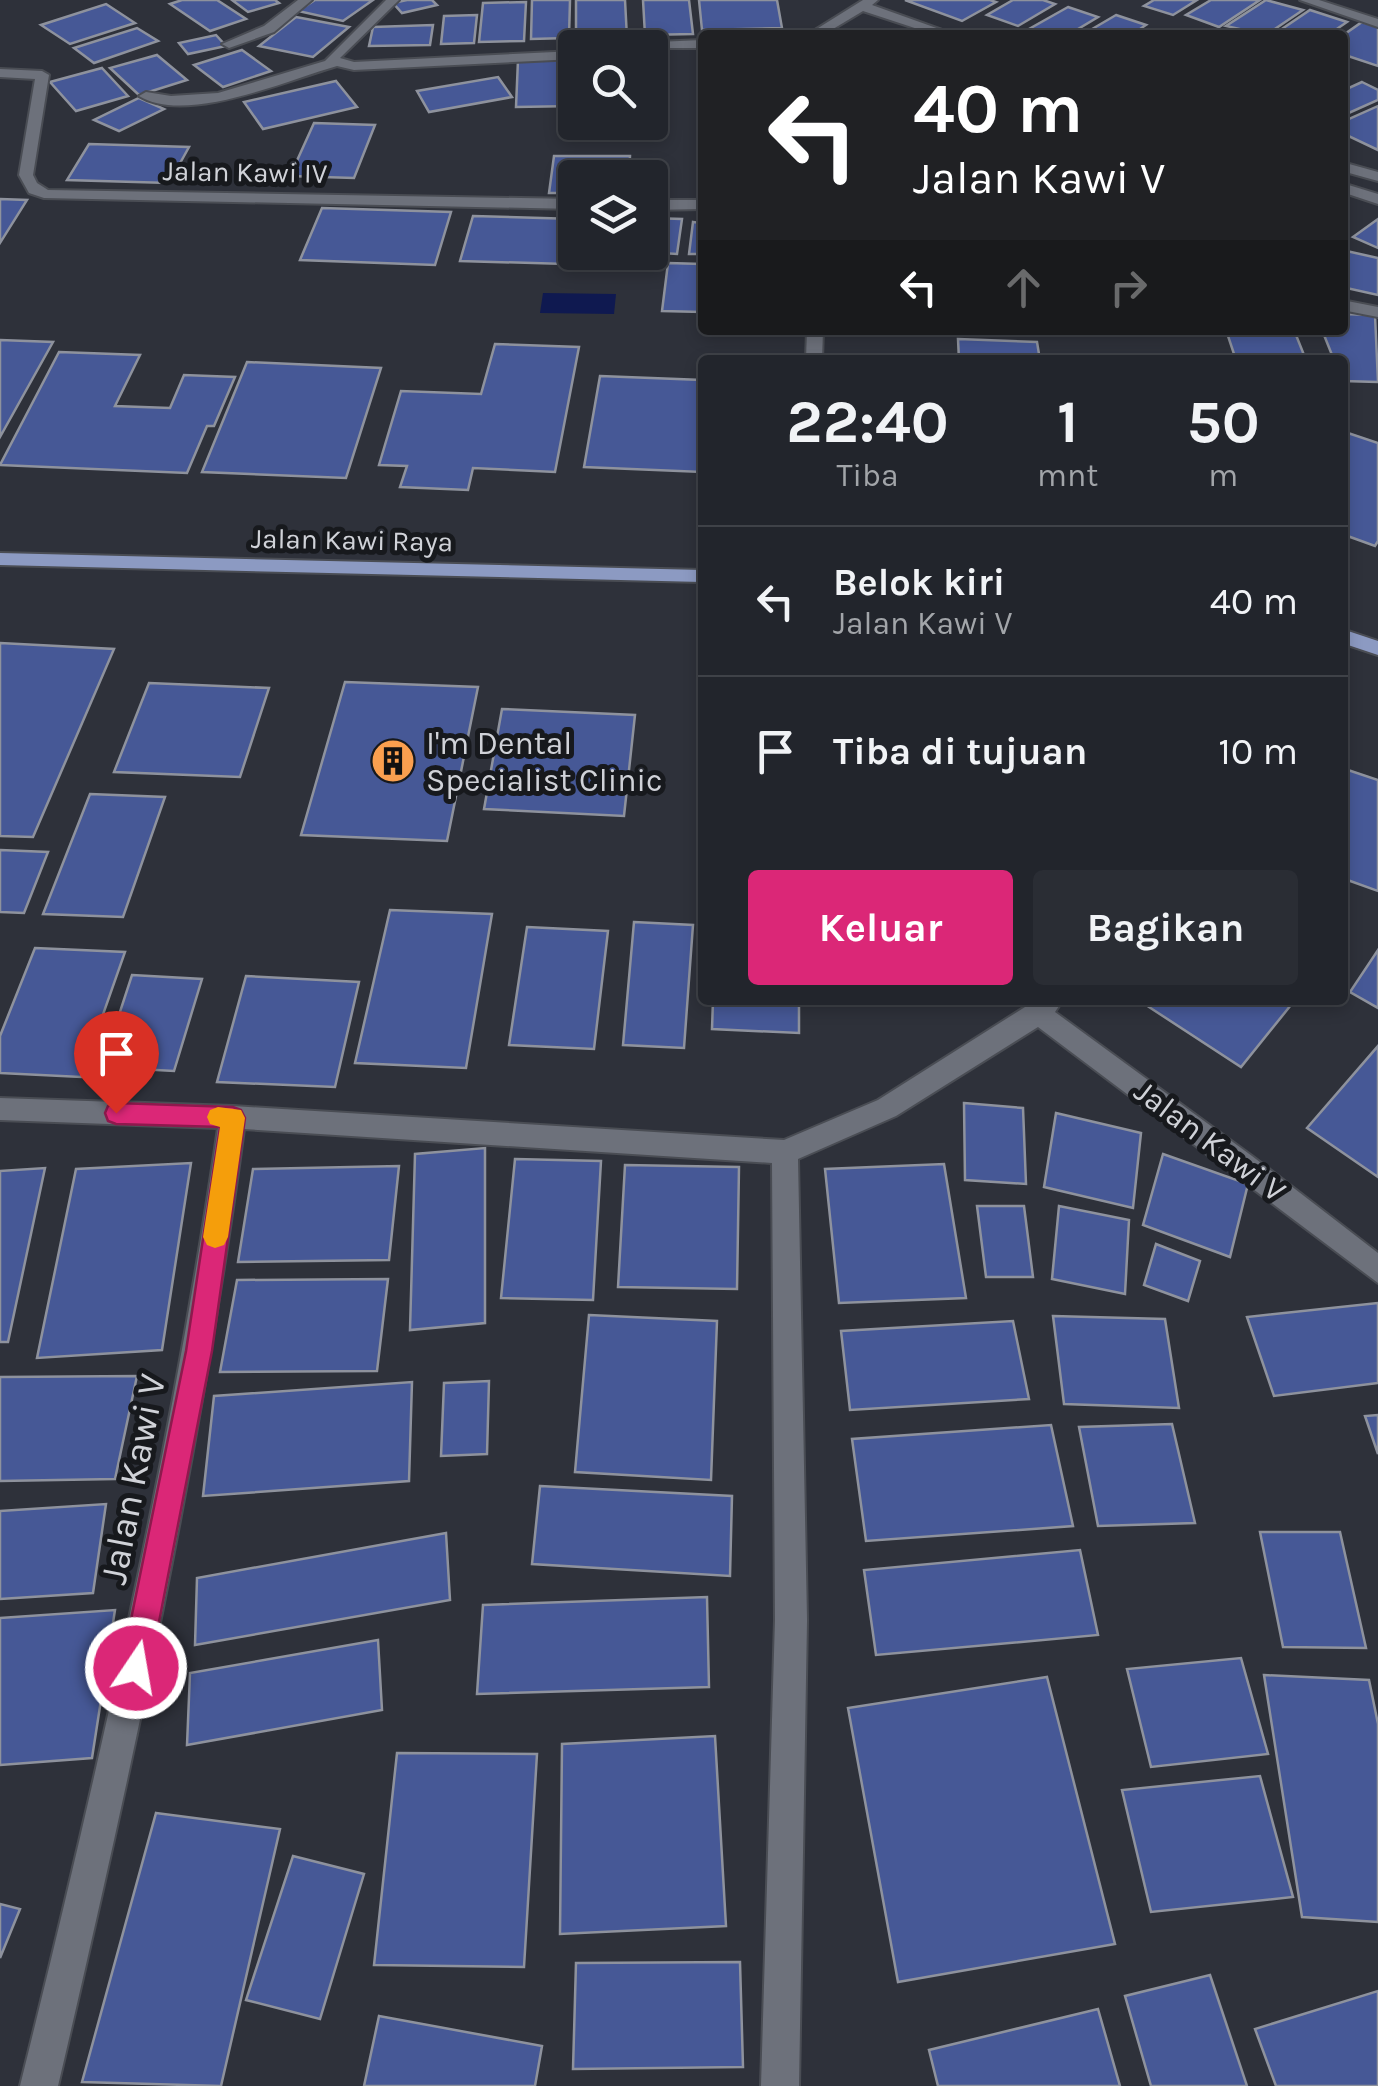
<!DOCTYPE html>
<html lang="id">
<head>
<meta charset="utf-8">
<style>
	:root { --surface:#22252c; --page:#2a2d34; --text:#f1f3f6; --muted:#a2a5a9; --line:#3f4248; --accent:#db2777 }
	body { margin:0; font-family:Karla,sans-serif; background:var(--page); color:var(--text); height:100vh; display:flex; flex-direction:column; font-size:38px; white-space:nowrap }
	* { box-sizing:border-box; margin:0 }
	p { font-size:32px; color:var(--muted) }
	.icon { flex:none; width:55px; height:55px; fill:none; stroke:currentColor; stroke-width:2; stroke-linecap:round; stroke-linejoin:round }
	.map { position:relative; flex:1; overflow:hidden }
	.panel { position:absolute; left:698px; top:355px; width:650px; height:650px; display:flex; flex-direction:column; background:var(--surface); border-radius:10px; box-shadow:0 5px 15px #0003,0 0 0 2px var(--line) }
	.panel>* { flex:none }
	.banner { position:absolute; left:698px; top:30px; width:650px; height:305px; border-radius:10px; box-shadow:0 5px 15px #0003,0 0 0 2px var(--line); background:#202124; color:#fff; overflow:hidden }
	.controls { position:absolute; left:558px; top:30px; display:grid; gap:20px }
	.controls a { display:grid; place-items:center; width:110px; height:110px; border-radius:10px; background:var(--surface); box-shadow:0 5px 15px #0003,0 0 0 2px var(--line); font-size:50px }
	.pin { position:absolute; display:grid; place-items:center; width:85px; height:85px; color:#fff; margin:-102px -42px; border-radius:50% 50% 50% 0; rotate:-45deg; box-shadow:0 0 10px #0007 }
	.pin .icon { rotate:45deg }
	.me { position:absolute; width:110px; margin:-55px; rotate:12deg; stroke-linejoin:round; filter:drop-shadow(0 0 8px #0008) }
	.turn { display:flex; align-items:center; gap:35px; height:210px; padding:0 50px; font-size:45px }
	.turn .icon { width:130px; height:130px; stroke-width:2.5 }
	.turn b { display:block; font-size:70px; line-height:85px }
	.lanes { display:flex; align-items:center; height:95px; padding:0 50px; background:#0003; justify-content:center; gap:50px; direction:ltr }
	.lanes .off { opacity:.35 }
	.eta { display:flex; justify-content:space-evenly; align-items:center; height:170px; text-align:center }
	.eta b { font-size:60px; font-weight:700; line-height:70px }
	.cta { display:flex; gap:20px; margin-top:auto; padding:20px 50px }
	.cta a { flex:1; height:115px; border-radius:10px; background:var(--accent); color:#fff; font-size:40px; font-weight:700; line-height:115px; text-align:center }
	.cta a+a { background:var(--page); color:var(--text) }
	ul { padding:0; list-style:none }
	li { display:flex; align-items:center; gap:30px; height:150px; padding:0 50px; border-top:2px solid var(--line) }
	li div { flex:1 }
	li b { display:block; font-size:38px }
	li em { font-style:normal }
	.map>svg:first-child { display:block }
	.water { fill:#0f1950 }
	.building { fill:#465896; stroke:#8e929d; stroke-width:2.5 }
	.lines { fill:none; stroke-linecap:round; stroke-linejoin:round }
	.minor-casing { stroke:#4a4d54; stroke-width:4 }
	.major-casing { stroke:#4a4d54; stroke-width:4 }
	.minor { fill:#6d717b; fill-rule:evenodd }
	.major { fill:#8c9ac2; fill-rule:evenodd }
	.route { fill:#db2777; stroke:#8e194d; stroke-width:2.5 }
	.slow { fill:#f59e0b }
	.labels { text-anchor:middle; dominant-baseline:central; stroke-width:10; stroke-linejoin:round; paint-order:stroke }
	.far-street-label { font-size:28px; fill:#d0d2d8; stroke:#17191d }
	.poi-label { font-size:32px; fill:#d0d2d8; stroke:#17191d; text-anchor:start }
	.street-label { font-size:32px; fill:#d0d2d8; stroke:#17191d }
	.near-street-label { font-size:38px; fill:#d0d2d8; stroke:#17191d }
</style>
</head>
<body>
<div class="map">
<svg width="1378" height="2086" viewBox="0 0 1378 2086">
	<rect width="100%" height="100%" fill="#2e313a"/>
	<path class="water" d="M543 293 616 294 614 314 540 313Z"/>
	<g class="building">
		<path d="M182 0H217L246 19 210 31 170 4Z"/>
		<path d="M232 0H275L279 3 248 12Z"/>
		<path d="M315 0H373L343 21 298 11Z"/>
		<path d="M407 0H432L437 5 402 13 393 3Z"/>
		<path d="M532 0H570L569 38 531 39Z"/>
		<path d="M576 0H625L627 38 576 39Z"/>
		<path d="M643 0H689L693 34 645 35Z"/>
		<path d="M699 0H777L782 28 702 30Z"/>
		<path d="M905 0H990L996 2 962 21Z"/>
		<path d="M1013 0H1043L1055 4 1018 26 987 15Z"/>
		<path d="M1154 0H1197L1173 15 1144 6Z"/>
		<path d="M1211 0H1260L1219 27 1186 15Z"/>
		<path d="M1266 0 1303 10 1266 35 1226 26Z"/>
		<path d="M526 2 524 41 479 42 483 3Z"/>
		<path d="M106 4 135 23 70 44 41 25Z"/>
		<path d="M1068 7 1098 17 1068 35 1022 33Z"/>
		<path d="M1310 10 1347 22 1328 35H1273Z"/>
		<path d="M477 15 474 43 441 44 444 16Z"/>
		<path d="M1116 15 1146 25 1131 35H1082Z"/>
		<path d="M296 17 349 27 313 57 259 46Z"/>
		<path d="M1362 22 1378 27V66L1342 54V36Z"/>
		<path d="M433 25 430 45 369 46 373 27Z"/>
		<path d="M137 28 158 41 94 63 74 48Z"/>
		<path d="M216 35 226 46 188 54 179 43Z"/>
		<path d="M242 50 271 71 223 87 194 65Z"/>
		<path d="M157 55 187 80 139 95 110 68Z"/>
		<path d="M575 58V106L516 107 518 60Z"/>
		<path d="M102 68 128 96 76 111 50 82Z"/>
		<path d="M498 77 512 97 429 112 417 91Z"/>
		<path d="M336 81 357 107 263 129 244 102Z"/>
		<path d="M1362 82 1378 90V100L1342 116V91Z"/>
		<path d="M139 98 164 109 119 131 94 120Z"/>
		<path d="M1378 106V150L1342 133V122Z"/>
		<path d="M314 123 375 125 354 178 290 176Z"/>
		<path d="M89 144 189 147 169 183 67 180Z"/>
		<path d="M554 156H630L629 178H575V193H549Z"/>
		<path d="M0 199 27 200 0 243Z"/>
		<path d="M322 208 451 212 435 265 300 260Z"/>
		<path d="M473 216 575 219 566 264 460 261Z"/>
		<path d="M650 218 682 219 677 254 645 252H650Z"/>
		<path d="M1378 219V248L1353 237Z"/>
		<path d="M693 222 702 223V254H689Z"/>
		<path d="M1342 250 1378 258V295L1342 287Z"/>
		<path d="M668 263 702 264V312L662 311Z"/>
		<path d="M1342 314 1375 315 1378 382 1343 381 1342 360H1334L1322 330H1342Z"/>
		<path d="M910 330H1043V335Z"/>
		<path d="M1226 330H1294L1306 360H1236Z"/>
		<path d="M958 339 1037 342 1040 360H959Z"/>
		<path d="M0 340 53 342 0 437Z"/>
		<path d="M495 344 579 347 555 472 473 468 468 490 400 487 407 466 379 465 401 391 481 394Z"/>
		<path d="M59 352 140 355 115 406 170 408 184 375 235 377 214 426H207L187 473 0 465Z"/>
		<path d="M247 362 381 368 346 478 202 472Z"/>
		<path d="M600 376 702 380V472L584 467Z"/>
		<path d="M1342 431 1378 443V541L1375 546 1342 534Z"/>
		<path d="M0 643 114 649 33 837 0 836Z"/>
		<path d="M345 682 478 687 447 841 301 835Z"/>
		<path d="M149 683 269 688 240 777 114 772Z"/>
		<path d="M502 709 635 715 624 816 484 809Z"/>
		<path d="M1342 768 1378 780V891L1342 878Z"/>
		<path d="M90 794 165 797 123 917 43 914Z"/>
		<path d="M0 850 48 852 24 913 0 912Z"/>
		<path d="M390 910 492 914 466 1068 355 1063Z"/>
		<path d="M634 922 693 925 684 1048 623 1045Z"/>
		<path d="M527 927 608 931 594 1049 509 1045Z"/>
		<path d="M35 948 125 952 81 1077 0 1073V1036Z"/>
		<path d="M1378 950V1008L1350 992Z"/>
		<path d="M132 975 202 979 174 1071 102 1067Z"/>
		<path d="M246 976 359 982 335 1087 217 1082Z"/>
		<path d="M713 1000H799V1033L712 1029Z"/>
		<path d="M1155 1000H1295L1241 1067 1149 1007Z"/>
		<path d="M1378 1046V1177L1307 1128Z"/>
		<path d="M964 1103 1023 1108 1026 1184 965 1180Z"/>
		<path d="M1056 1113 1141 1133 1133 1208 1044 1187Z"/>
		<path d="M485 1148V1323L410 1330 415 1154Z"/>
		<path d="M1163 1154 1248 1184 1230 1257 1143 1225Z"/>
		<path d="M515 1159 601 1161 593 1300 501 1298Z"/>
		<path d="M191 1163 162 1350 37 1358 76 1169Z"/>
		<path d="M944 1164 966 1298 839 1303 825 1169Z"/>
		<path d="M625 1165 739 1167 737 1289 618 1287Z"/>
		<path d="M399 1166 389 1260 238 1262 253 1169Z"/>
		<path d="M45 1168 8 1342H0V1171Z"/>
		<path d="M977 1206H1024L1033 1277H986Z"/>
		<path d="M1059 1206 1129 1220 1125 1294 1052 1279Z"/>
		<path d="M1156 1244 1200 1261 1188 1301 1144 1285Z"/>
		<path d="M388 1279 377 1371 220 1372 237 1280Z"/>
		<path d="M1378 1303V1383L1274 1396 1247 1317Z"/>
		<path d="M589 1315 717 1321 711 1480 575 1472Z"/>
		<path d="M1053 1316 1165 1319 1179 1408 1064 1404Z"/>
		<path d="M1013 1321 1029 1399 850 1410 841 1331Z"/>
		<path d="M137 1376 115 1479 0 1481V1377Z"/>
		<path d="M489 1381 487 1454 441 1456 444 1383Z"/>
		<path d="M412 1382 409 1481 203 1496 214 1396Z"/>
		<path d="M1378 1415V1454L1365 1416Z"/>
		<path d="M1172 1424 1195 1523 1098 1526 1079 1427Z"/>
		<path d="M1051 1425 1073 1526 866 1541 852 1439Z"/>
		<path d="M540 1486 732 1496 730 1576 532 1564Z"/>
		<path d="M106 1504 93 1593 0 1599V1511Z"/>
		<path d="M1260 1532H1340L1366 1648 1283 1647Z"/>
		<path d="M446 1533 450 1600 195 1645 197 1578Z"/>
		<path d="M1080 1550 1098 1635 876 1655 864 1570Z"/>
		<path d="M707 1597 709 1687 477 1694 483 1605Z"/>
		<path d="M115 1610 92 1758 0 1765V1618Z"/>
		<path d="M378 1640 382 1710 187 1745 190 1673Z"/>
		<path d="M1241 1658 1268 1754 1151 1767 1127 1669Z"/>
		<path d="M1264 1675 1369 1680 1378 1724V1922L1302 1917Z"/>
		<path d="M1047 1677 1115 1944 898 1982 848 1708Z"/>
		<path d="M715 1736 726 1926 560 1934 562 1744Z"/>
		<path d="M397 1753 537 1754 524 1967 374 1965Z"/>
		<path d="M1260 1776 1293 1897 1151 1912 1122 1790Z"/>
		<path d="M156 1813 280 1829 221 2086 82 2082Z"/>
		<path d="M293 1856 364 1874 320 2019 246 2000Z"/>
		<path d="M0 1904 20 1909 0 1958Z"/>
		<path d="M740 1962 743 2067 573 2069 576 1963Z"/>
		<path d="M1210 1975 1247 2086H1151L1125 1996Z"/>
		<path d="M1378 1991V2086H1276L1255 2029Z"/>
		<path d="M1098 2009 1120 2086H938L929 2050Z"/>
		<path d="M379 2016 542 2046 535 2086H364Z"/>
	</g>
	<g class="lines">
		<defs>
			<g id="minor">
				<path d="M298 0H312L274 32 229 48 222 44 264 26Z"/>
				<path d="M386 0H399L340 58 354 62 575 51V59L354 70 337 66C288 80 185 125 139 96L146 92 171 96 218 93 325 61Z"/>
				<path d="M863 0H878L872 5 956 35H936L863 11 823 35H807Z"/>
				<path d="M1300 0H1319L1378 19V27Z"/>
				<path d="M702 40V48H605L611 44Z"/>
				<path d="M0 69 42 71 49 75 33 175 37 183 48 190 575 199V209L44 198 29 193 19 175 35 79 0 77Z"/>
				<path d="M1342 162 1378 172V181L1342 171Z"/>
				<path d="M1342 183 1378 194V204L1342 192Z"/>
				<path d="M650 200H702V209L650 210Z"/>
				<path d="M1342 300 1378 307V317L1342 310Z"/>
				<path d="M807 330H823L822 360H806Z"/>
				<path d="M1036 1000H1063L1055 1012 1252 1156 1378 1253V1283L1038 1027 896 1116 798 1159 807 1620 799 2086H761L775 1620 772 1163 244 1129C201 1452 132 1769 58 2086H20C99 1768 171 1452 218 1128L0 1120V1098L233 1106 784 1140 878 1100Z"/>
			</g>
			<g id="major">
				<path d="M0 553 702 570V582L0 565Z"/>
				<path d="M1342 629 1378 641V655L1342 643Z"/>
			</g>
		</defs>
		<use href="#minor" class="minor-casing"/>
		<use href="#major" class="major-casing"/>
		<use href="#minor" class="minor"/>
		<use href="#major" class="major"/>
	</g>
	<path class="route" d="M116 1103 233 1107 241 1110 245 1118 212 1351 150 1668 146 1679 136 1683 125 1679 121 1668 186 1351 220 1127 116 1124 108 1121 105 1113 108 1106Z"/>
	<path class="slow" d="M218 1107 241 1110 245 1118 228 1237 224 1245 215 1248 207 1245 203 1237 220 1127 210 1124 207 1117 210 1110Z"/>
	<defs>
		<symbol id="building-disc" viewBox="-11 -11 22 22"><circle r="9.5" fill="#fa9f4f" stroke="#17191d"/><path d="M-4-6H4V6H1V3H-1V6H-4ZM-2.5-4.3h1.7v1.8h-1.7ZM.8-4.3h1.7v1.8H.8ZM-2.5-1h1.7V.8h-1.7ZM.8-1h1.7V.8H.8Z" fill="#111"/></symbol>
	</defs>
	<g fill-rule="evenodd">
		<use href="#building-disc" x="368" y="736" width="50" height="50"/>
	</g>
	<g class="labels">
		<g class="far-street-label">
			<text transform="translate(245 172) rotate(1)">Jalan Kawi IV</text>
			<text transform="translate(352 540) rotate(1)">Jalan Kawi Raya</text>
		</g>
		<g class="poi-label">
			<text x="426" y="743">I'm Dental<tspan x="426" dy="37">Specialist Clinic</tspan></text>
		</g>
		<g class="street-label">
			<text transform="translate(1210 1141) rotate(37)">Jalan Kawi V</text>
		</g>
		<g class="near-street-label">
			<text transform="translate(133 1479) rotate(-79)">Jalan Kawi V</text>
		</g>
	</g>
</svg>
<div class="controls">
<a><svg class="icon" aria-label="search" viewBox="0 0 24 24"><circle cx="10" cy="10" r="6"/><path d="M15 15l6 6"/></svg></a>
<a><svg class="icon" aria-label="layers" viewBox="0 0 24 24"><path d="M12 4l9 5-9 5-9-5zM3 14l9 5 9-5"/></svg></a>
</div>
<div class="pin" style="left:116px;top:1113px;background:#d93025"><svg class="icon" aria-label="arrive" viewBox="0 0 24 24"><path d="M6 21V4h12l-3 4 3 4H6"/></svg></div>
<svg class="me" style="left:136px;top:1668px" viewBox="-20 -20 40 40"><circle r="17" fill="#db2777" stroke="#fff" stroke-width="3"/><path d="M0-11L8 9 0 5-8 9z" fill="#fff"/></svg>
<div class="banner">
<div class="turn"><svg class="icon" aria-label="left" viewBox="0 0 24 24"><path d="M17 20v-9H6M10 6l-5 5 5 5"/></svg><div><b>40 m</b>Jalan Kawi V</div></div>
<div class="lanes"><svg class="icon" aria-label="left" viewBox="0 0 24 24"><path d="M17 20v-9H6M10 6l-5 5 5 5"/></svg><svg class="icon off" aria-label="ahead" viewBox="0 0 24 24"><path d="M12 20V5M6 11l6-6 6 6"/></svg><svg class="icon off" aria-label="right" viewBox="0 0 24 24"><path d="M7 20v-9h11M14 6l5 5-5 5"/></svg></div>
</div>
<section class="panel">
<div class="eta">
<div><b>22:40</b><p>Tiba</p></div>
<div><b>1</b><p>mnt</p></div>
<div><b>50</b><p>m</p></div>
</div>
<ul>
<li><svg class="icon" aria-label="left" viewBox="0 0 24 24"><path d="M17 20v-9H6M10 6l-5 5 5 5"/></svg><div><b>Belok kiri</b><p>Jalan Kawi V</p></div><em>40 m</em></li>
<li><svg class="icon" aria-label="arrive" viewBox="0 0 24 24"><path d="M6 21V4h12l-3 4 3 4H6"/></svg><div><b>Tiba di tujuan</b></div><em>10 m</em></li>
</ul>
<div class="cta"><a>Keluar</a><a>Bagikan</a></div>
</section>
</div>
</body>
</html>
